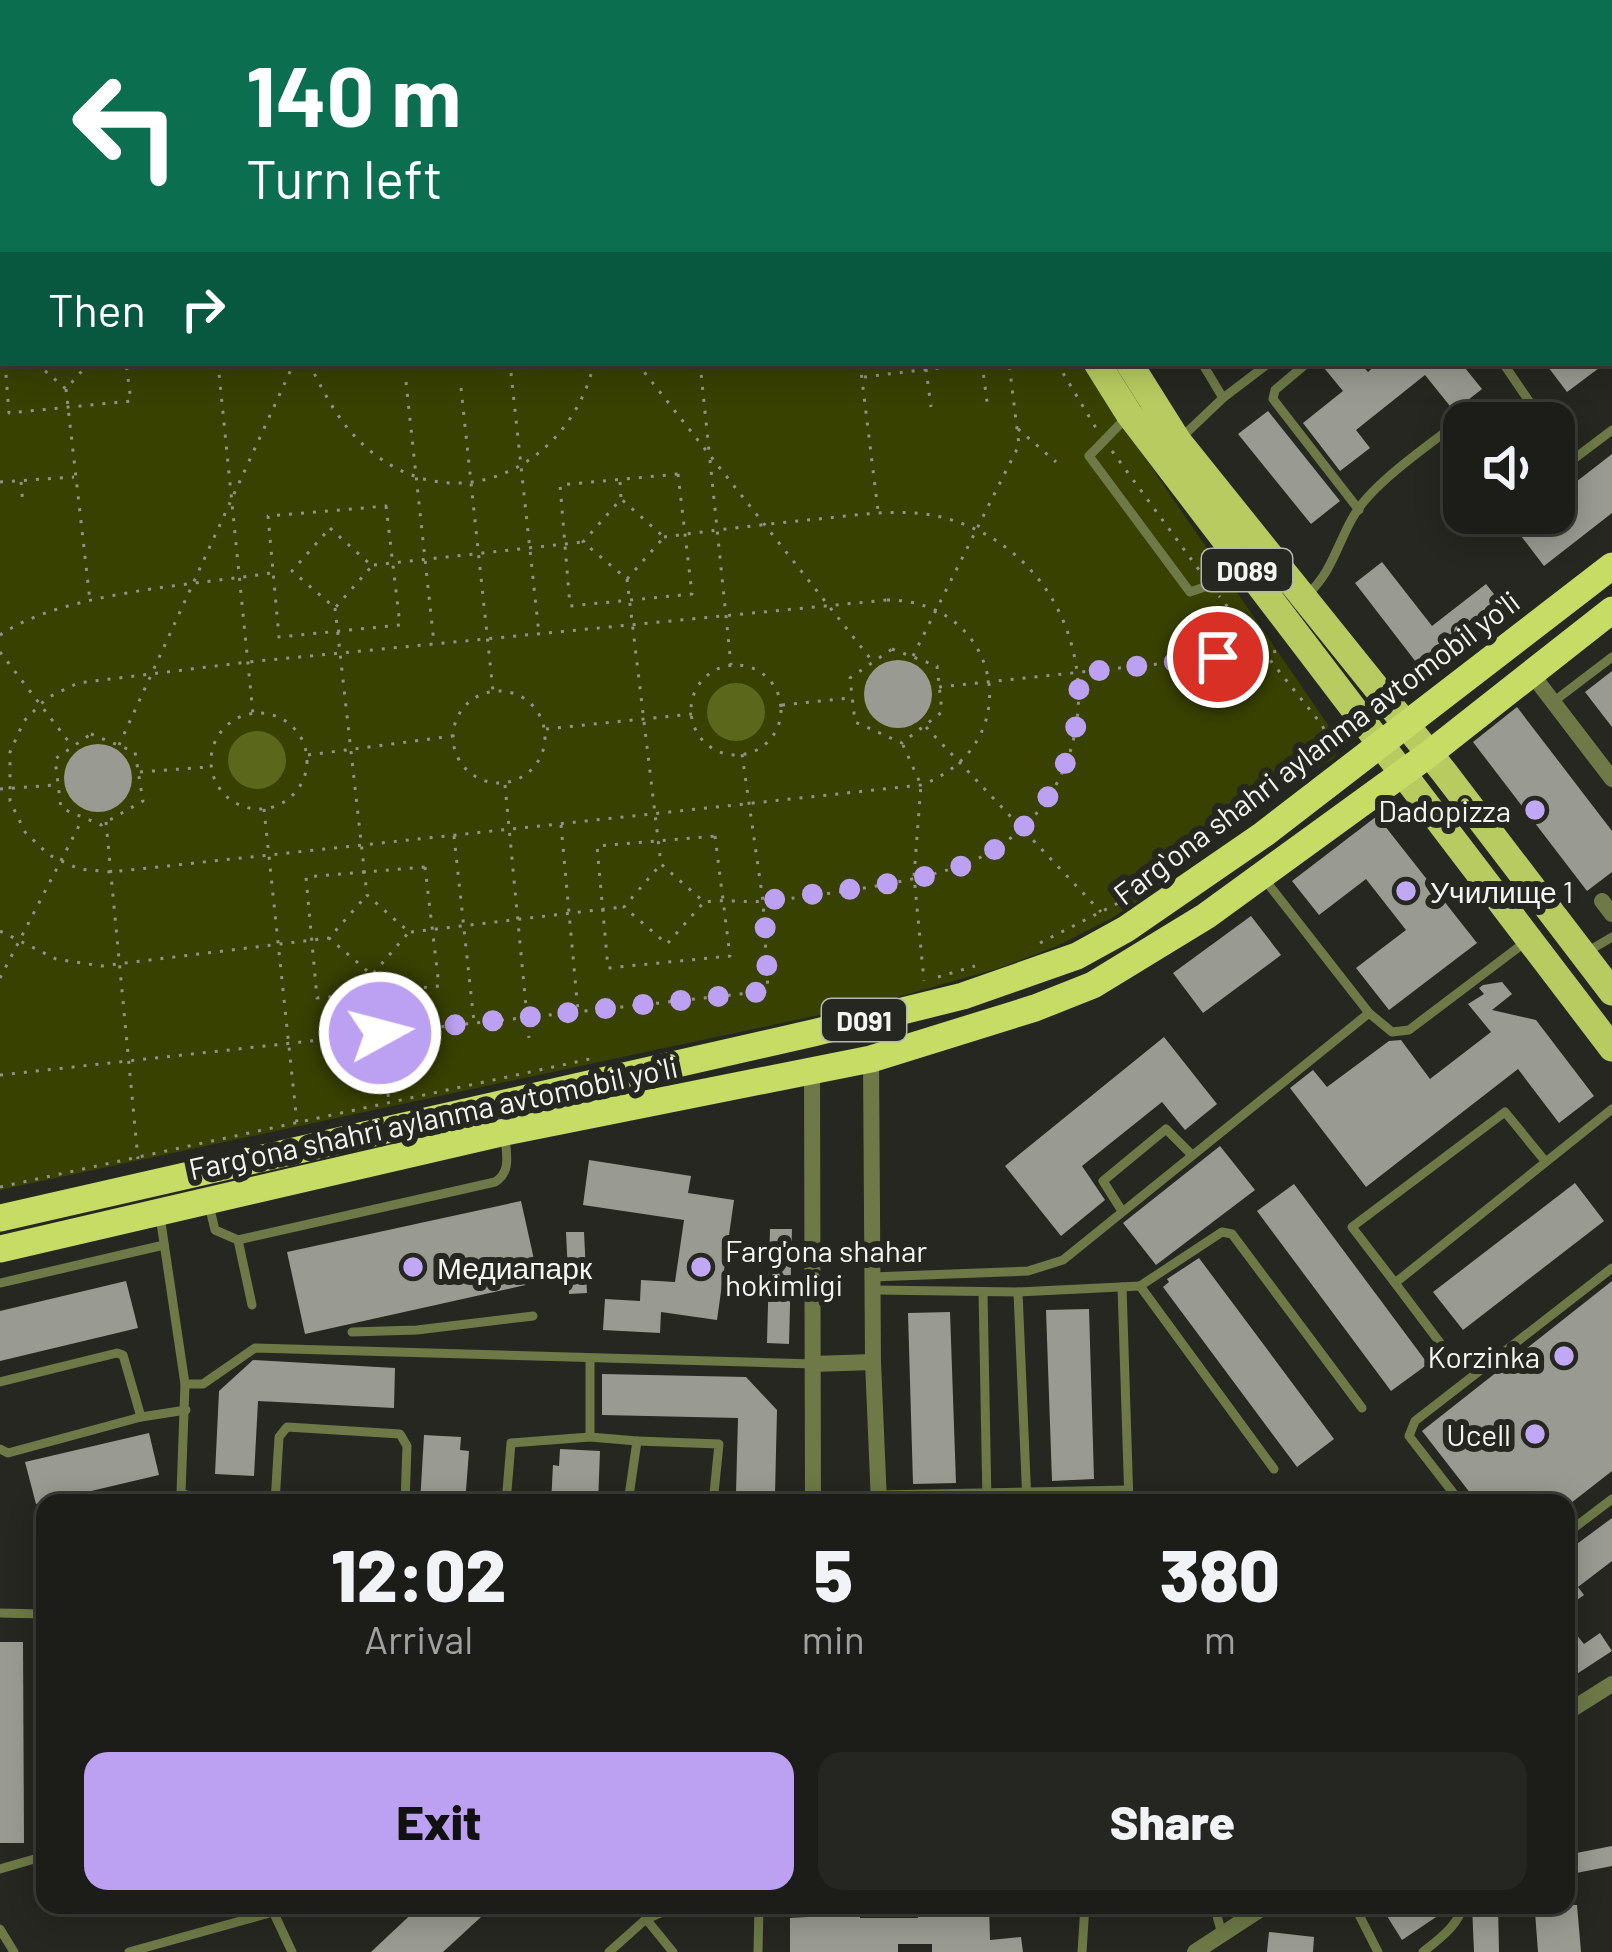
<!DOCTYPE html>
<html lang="en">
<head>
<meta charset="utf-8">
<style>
	:root { --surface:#1c1d18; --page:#252621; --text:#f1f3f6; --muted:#a0a2a2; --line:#3a3b37; --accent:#bca0f2 }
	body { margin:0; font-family:Barlow,sans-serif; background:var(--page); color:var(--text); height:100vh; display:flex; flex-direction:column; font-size:45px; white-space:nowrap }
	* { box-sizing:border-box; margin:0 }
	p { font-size:39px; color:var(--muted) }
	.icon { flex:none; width:66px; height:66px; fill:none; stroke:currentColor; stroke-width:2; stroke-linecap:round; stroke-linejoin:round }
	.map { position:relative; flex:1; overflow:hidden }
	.side { position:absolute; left:36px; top:1494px; width:1539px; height:420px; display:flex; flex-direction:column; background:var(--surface); border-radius:24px; box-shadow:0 6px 30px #0003,0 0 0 3px var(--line) }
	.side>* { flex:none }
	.hud { position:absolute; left:0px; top:0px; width:1614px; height:366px; box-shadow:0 6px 30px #0003,0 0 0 3px var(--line); background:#0b6e4f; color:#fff; overflow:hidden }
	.tools { position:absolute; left:1443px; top:402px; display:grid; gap:24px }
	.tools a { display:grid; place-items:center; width:132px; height:132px; border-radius:24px; background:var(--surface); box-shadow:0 6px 30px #0003,0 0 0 3px var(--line); font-size:60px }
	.pin { position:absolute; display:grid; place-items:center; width:102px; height:102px; color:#fff; margin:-51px; border:6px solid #fff; border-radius:50%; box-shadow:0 3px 12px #0007 }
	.me { position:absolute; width:132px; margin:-66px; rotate:83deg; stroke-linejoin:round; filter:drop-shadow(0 0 9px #0008) }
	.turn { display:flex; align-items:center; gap:42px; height:252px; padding:0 48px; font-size:54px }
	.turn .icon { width:156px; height:156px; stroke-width:2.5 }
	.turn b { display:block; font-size:84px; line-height:102px }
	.then { display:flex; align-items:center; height:114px; padding:0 48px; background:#0003; gap:24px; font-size:45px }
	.eta { display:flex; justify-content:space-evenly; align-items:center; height:204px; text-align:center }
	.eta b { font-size:72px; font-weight:800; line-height:84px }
	.cta { display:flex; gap:24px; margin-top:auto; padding:24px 48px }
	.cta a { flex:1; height:138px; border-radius:24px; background:var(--accent); color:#111; font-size:48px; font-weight:800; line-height:138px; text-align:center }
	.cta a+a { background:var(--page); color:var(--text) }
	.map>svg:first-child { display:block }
	.green { fill:#384100 }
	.water { fill:#5b681c }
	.building { fill:#999b92 }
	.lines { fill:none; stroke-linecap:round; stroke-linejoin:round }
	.path { stroke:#91928c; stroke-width:3; stroke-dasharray:3 9; stroke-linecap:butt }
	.service { stroke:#6e7947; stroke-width:9 }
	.minor { stroke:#6e7947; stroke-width:16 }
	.primary { stroke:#b7cb60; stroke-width:27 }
	.trunk { stroke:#c6dc64; stroke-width:27 }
	.route { stroke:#bca0f2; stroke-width:21; stroke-dasharray:0 37.8 }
	.poi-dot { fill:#c0a8f4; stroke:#262720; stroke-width:4.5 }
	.labels { text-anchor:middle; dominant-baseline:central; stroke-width:12; stroke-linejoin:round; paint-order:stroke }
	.shield { fill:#262720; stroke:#b6b7b2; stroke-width:3 }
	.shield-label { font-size:27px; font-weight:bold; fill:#f4f5f0 }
	.street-label { font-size:30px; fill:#f4f5f0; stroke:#262720 }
	.poi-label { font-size:30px; fill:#f4f5f0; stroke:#262720; text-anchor:end }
</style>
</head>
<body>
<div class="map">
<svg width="1612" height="1952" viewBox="0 0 1612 1952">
	<rect width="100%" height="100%" fill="#262720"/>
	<path class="green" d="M0 0H979V3H3V363H1080L1337 738 1339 747 1334 758 1252 808 1147 895 1112 918 1057 946 1000 968 880 1002 0 1190Z"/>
	<g class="water">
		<circle cx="736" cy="712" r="29"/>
		<circle cx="257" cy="760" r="29"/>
	</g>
	<g class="building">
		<path d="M1320 363H1360L1368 372 1378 363H1461L1482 389 1454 411 1425 375 1356 430 1370 448 1340 471 1303 423 1343 391Z"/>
		<path d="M1545 363H1602L1603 365 1567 392Z"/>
		<path d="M1268 411 1340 501 1311 524 1238 434Z"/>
		<path d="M1612 454V513L1544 566 1515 528 1535 513H1554V499Z"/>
		<path d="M1382 562 1432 626 1486 584 1508 612 1426 675 1355 583Z"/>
		<circle cx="898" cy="694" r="34"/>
		<path d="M1612 671V727L1585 692Z"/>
		<path d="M1517 707 1612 831V872L1587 891 1473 742Z"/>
		<circle cx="98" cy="778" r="34"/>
		<path d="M1377 816 1477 943 1389 1010 1356 968 1406 930 1366 879 1319 915 1292 881Z"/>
		<path d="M1251 916 1281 955 1203 1013 1173 973Z"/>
		<path d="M1502 982 1512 994 1492 1010 1536 1020 1594 1096 1559 1123 1518 1069 1366 1187 1290 1088 1313 1070 1327 1087 1389 1041 1401 1040 1430 1079 1491 1032 1468 1004 1484 994 1479 988 1483 985Z"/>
		<path d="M1164 1037 1217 1104 1185 1130 1162 1102 1082 1166 1105 1200 1061 1236 1005 1166Z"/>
		<path d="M1220 1146 1255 1190 1156 1265 1123 1223Z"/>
		<path d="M589 1160 691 1176 688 1193 734 1200 717 1320 661 1312 660 1333 603 1330 605 1299 640 1301 641 1280 675 1282 684 1220 583 1205Z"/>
		<path d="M1575 1183 1604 1221 1463 1330 1433 1292Z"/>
		<path d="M1294 1184 1428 1364 1391 1391 1257 1211Z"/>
		<path d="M521 1201 539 1282 305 1334 287 1252Z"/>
		<path d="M770 1229H792L789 1344 767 1343Z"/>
		<path d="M566 1232H584L587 1293 569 1294Z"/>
		<path d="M1199 1258 1334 1439 1297 1467 1163 1287 1169 1282 1167 1279Z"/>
		<path d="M126 1281 138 1328 0 1361V1311Z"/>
		<path d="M1612 1281V1471L1571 1503H1478L1422 1431Z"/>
		<path d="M1089 1309 1094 1479 1052 1481 1046 1310Z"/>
		<path d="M950 1312 956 1483 913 1484 908 1313Z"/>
		<path d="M253 1360 395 1368 394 1408 258 1401 254 1476 215 1474 219 1391Z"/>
		<path d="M602 1374 746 1377 777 1410 775 1494 736 1493 738 1418 602 1415Z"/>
		<path d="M149 1433 159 1475 36 1504 25 1462Z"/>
		<path d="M424 1435 461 1437 460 1450 469 1451 465 1503H420Z"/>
		<path d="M560 1449 600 1451 598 1503H551L553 1465 559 1466Z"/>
		<path d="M1612 1518V1561L1578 1587 1584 1595 1566 1608V1552Z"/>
		<path d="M1566 1622 1584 1644 1600 1633 1612 1651 1566 1681Z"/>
		<path d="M0 1642H23L24 1843H0Z"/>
		<path d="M1612 1846V1866L1566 1875V1855Z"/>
		<path d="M421 1905H494L443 1952H371Z"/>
		<path d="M989 1905 990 1940 1021 1937 1023 1952H932V1944H898V1952H790V1918L860 1914V1918H918V1907Z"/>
		<path d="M1380 1905H1454L1402 1940Z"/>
		<path d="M1472 1905H1498L1499 1952H1474Z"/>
		<path d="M1554 1905H1577L1581 1952H1538L1535 1912 1554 1911Z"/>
		<path d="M1269 1932 1314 1937 1313 1952H1267Z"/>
	</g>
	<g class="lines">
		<g class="path">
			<path d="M28 0V3"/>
			<path d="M87 0V3"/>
			<path d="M179 0V3"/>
			<path d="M585 0 586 3"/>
			<path d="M663 0 664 3"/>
			<path d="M723 0V3"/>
			<path d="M760 0V3"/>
			<path d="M820 0H822"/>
			<path d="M882 0V3"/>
			<path d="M920 0V3"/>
			<path d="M965 0 966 3"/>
			<path d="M262 3V0"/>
			<path d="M0 49 3 46"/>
			<path d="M0 67 3 69"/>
			<path d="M0 121 3 120"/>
			<path d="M0 130H3"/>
			<path d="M0 182 3 181"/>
			<path d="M0 262H3"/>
			<path d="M0 292 3 291"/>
			<path d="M0 310 3 343"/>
			<path d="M0 354H3"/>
			<path d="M5 363 9 413 131 401 126 363"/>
			<path d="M36 363 66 389 89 363"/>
			<path d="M218 363 253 714"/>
			<path d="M309 363C326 397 342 429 373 453 461 522 571 464 594 363"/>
			<path d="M637 363 873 662"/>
			<path d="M700 363 709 451"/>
			<path d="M860 363 878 511"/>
			<path d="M982 363 987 402"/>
			<path d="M1057 363 1096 428"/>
			<path d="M926 369 931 407"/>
			<path d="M511 373 539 634"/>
			<path d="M864 377 979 363"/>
			<path d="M406 382 434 643"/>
			<path d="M461 388 493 691"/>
			<path d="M66 389 90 601"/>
			<path d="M1018 429 1056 462"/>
			<path d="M1112 451 1202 574"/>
			<path d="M710 460 731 665"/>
			<path d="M678 474 692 594 570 606 560 485Z"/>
			<path d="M0 482 74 477"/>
			<path d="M21 482 23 505"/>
			<path d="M620 482 621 499 583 542 627 579 664 537 621 499"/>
			<path d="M386 506 400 625 279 637 268 516Z"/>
			<path d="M330 528 372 566 335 608 292 571Z"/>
			<path d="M664 537C715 530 767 524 818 519 860 515 903 507 945 518 1103 561 1128 781 981 857 936 881 821 895 768 901 746 903 725 899 704 902"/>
			<path d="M374 565 583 542"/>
			<path d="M627 579 661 864 704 902 667 944 624 907 661 864"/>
			<path d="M887 600C1002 600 1030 745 921 785L111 872 79 869 49 855 25 832 10 801V752L24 721 47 698 78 683 248 662Z"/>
			<path d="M335 608 367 895 409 932 372 975 329 938 367 895"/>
			<path d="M0 635C63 592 194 585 271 573"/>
			<path d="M892 649 937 666 942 712 902 743 855 722 850 678Z"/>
			<path d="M0 652 72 746"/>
			<path d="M913 656 1019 445 1009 363"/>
			<circle cx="736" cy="710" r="45"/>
			<path d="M939 687 1281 651"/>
			<circle cx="499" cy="737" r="46"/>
			<path d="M782 705 850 698"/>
			<circle cx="259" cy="761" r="48"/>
			<path d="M926 727 1101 912"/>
			<path d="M546 729 692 714"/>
			<path d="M91 734 135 752 143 801 101 825 61 808 55 759Z"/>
			<path d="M119 745 294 363"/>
			<path d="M903 745 921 785 914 876 924 981"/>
			<path d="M308 755 453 736"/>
			<path d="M140 772 208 767"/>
			<path d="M505 785 529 1038"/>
			<path d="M0 789 56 785"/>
			<path d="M264 809 297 1123"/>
			<path d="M106 822 138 1159"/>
			<path d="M561 825 578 1011"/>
			<path d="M454 836 474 1022"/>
			<path d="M715 836 730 956 608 968 597 846Z"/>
			<path d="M1175 866 1230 818 1323 756 1331 745 1322 725 1219 596"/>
			<path d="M425 867 439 986 317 998 306 877Z"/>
			<path d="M0 931 56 959 101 966 329 938"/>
			<path d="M411 932 622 907"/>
			<path d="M1040 943 1128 898"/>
			<path d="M372 975 389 1101"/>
			<path d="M938 977 975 966"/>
			<path d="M0 978 82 820"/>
			<path d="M0 1075 768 991 763 901 742 754"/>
			<path d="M0 1187 590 1059"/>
		</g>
		<g class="service">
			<path d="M1388 0V3"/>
			<path d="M1478 0V3"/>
			<path d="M1573 0V3"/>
			<path d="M1611 162 1612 163"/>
			<path d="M1611 256H1612"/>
			<path d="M1611 294 1612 295"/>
			<path d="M1611 361 1612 362"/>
			<path d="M1202 363 1223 398"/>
			<path d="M1307 363 1275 390 1273 399 1359 510"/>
			<path d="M1503 363 1544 423"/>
			<path d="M1126 418 1089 456 1190 592 1242 574"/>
			<path d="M1554 435 1573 460"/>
			<path d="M1182 437 1223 398 1269 363"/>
			<path d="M1554 474 1612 430"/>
			<path d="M1308 594C1337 568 1340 528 1366 499 1393 468 1442 436 1475 409"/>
			<path d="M1553 702 1612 657"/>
			<path d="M1265 880 1369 1013 1392 1032 1409 1030 1524 943"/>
			<path d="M1585 953 1612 937"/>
			<path d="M1545 1161 1505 1112 1352 1227 1395 1283 1612 1109"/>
			<path d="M209 1205 215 1230 238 1240 495 1182C512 1172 506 1153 505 1135"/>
			<path d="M1122 1211 1103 1181 1166 1129 1191 1154"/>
			<path d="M160 1216 185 1384 181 1493 208 1503"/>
			<path d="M238 1240 252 1305"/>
			<path d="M872 1277 1028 1271 1063 1260 1369 1013"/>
			<path d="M0 1283 164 1245"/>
			<path d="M1395 1283 1450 1356"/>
			<path d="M1140 1286 1222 1232 1232 1234 1362 1408"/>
			<path d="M1122 1287 1129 1503"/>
			<path d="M874 1290 1018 1292 1140 1286 1274 1469"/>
			<path d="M983 1292 987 1503"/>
			<path d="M1018 1292 1027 1503"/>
			<path d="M352 1332 417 1330 533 1316"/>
			<path d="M590 1359V1437L637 1441 628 1503"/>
			<path d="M0 1382 117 1353 123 1355 141 1417"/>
			<path d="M185 1384H203L255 1348 813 1364"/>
			<path d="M637 1441 719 1444 713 1503"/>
			<path d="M0 1449 8 1453 141 1417 186 1410"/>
			<path d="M879 1495 1128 1490"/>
			<path d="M275 1503 279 1437 287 1427 400 1434 407 1446 405 1503"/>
			<path d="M506 1503 511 1443 590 1437"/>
			<path d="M1461 1503 1409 1436 1415 1421 1612 1268"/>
			<path d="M1566 1534 1612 1499"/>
			<path d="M0 1613 42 1614"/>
			<path d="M45 1613 42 1614 45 1677"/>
			<path d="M0 1869 45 1856"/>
			<path d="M270 1905 292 1952"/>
			<path d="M655 1905 646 1919 673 1952"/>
			<path d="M1214 1905 1222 1934"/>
			<path d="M1354 1905 1378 1952"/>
			<path d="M0 1929 14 1952"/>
			<path d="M129 1952 273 1912"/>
			<path d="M609 1952 646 1919 679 1905"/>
			<path d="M758 1952 759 1905"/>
			<path d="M1082 1952 1085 1905"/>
			<path d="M1423 1952C1439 1939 1459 1925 1463 1905"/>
		</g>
		<g class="minor">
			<path d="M1531 673 1612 779"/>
			<path d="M1602 901 1612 914"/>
			<path d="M871 1059 873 1362 879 1503"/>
			<path d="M812 1072 813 1503"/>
			<path d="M813 1364 873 1362"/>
			<path d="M1566 1713 1612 1684"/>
			<path d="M1195 1952 1267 1905"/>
		</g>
		<g class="primary">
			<path d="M995 0V3"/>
			<path d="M1017 0V3"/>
			<path d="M1097 363 1129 414 1612 1048"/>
			<path d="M1129 363 1178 441 1444 772 1612 992"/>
		</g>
		<g class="trunk">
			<path d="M0 1218 813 1033 963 996 1077 956 1126 929 1264 834 1612 566"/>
			<path d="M0 1249 505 1132 871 1059 1035 1008 1093 985 1206 916 1429 754 1612 610"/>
		</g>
	</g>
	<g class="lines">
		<path class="route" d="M380 1033 768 991 764 901C824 891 908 886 964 865 1042 835 1086 754 1078 673L1218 657"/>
	</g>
	<g class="poi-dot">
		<circle cx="1535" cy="810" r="12"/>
		<circle cx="1406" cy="891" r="12"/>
		<circle cx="413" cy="1267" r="12"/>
		<circle cx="701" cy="1267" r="12"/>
		<circle cx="1564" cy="1356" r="12"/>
		<circle cx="1535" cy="1434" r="12"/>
	</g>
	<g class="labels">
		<g class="shield">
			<rect x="1202" y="549" width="90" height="42" rx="9"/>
			<rect x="822" y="999" width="84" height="42" rx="9"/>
		</g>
		<g class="shield-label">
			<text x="1247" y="570">D089</text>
			<text x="864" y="1020">D091</text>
		</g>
		<g class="street-label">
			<text transform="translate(1316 747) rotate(-37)">Fargʻona shahri aylanma avtomobil yoʻli</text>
			<text transform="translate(433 1117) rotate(-12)">Fargʻona shahri aylanma avtomobil yoʻli</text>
		</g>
		<g class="poi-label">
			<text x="1511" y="810">Dadopizza</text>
			<text x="1430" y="891" text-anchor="start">Училище 1</text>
			<text x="725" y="1250" text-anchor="start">Farg'ona shahar<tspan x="725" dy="34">hokimligi</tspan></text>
			<text x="437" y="1267" text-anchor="start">Медиапарк</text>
			<text x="1540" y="1356">Korzinka</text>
			<text x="1511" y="1434">Ucell</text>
		</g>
	</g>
</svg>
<div class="tools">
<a><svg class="icon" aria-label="sound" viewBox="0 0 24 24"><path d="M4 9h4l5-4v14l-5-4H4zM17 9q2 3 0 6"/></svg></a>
</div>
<div class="pin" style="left:1218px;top:657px;background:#d93025"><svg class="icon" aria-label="arrive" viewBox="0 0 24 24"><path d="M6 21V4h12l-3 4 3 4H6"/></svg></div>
<svg class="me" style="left:380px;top:1033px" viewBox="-20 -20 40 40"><circle r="17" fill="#bca0f2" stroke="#fff" stroke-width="3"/><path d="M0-11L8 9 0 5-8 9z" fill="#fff"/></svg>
<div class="hud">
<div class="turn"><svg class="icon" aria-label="left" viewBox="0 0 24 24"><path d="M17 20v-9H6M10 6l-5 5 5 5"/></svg><div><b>140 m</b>Turn left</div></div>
<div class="then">Then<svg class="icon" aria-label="right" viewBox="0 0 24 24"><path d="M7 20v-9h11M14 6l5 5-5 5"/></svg></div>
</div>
<section class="side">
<div class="eta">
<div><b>12:02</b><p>Arrival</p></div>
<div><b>5</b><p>min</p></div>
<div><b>380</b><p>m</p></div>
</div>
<div class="cta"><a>Exit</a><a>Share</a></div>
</section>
</div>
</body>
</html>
